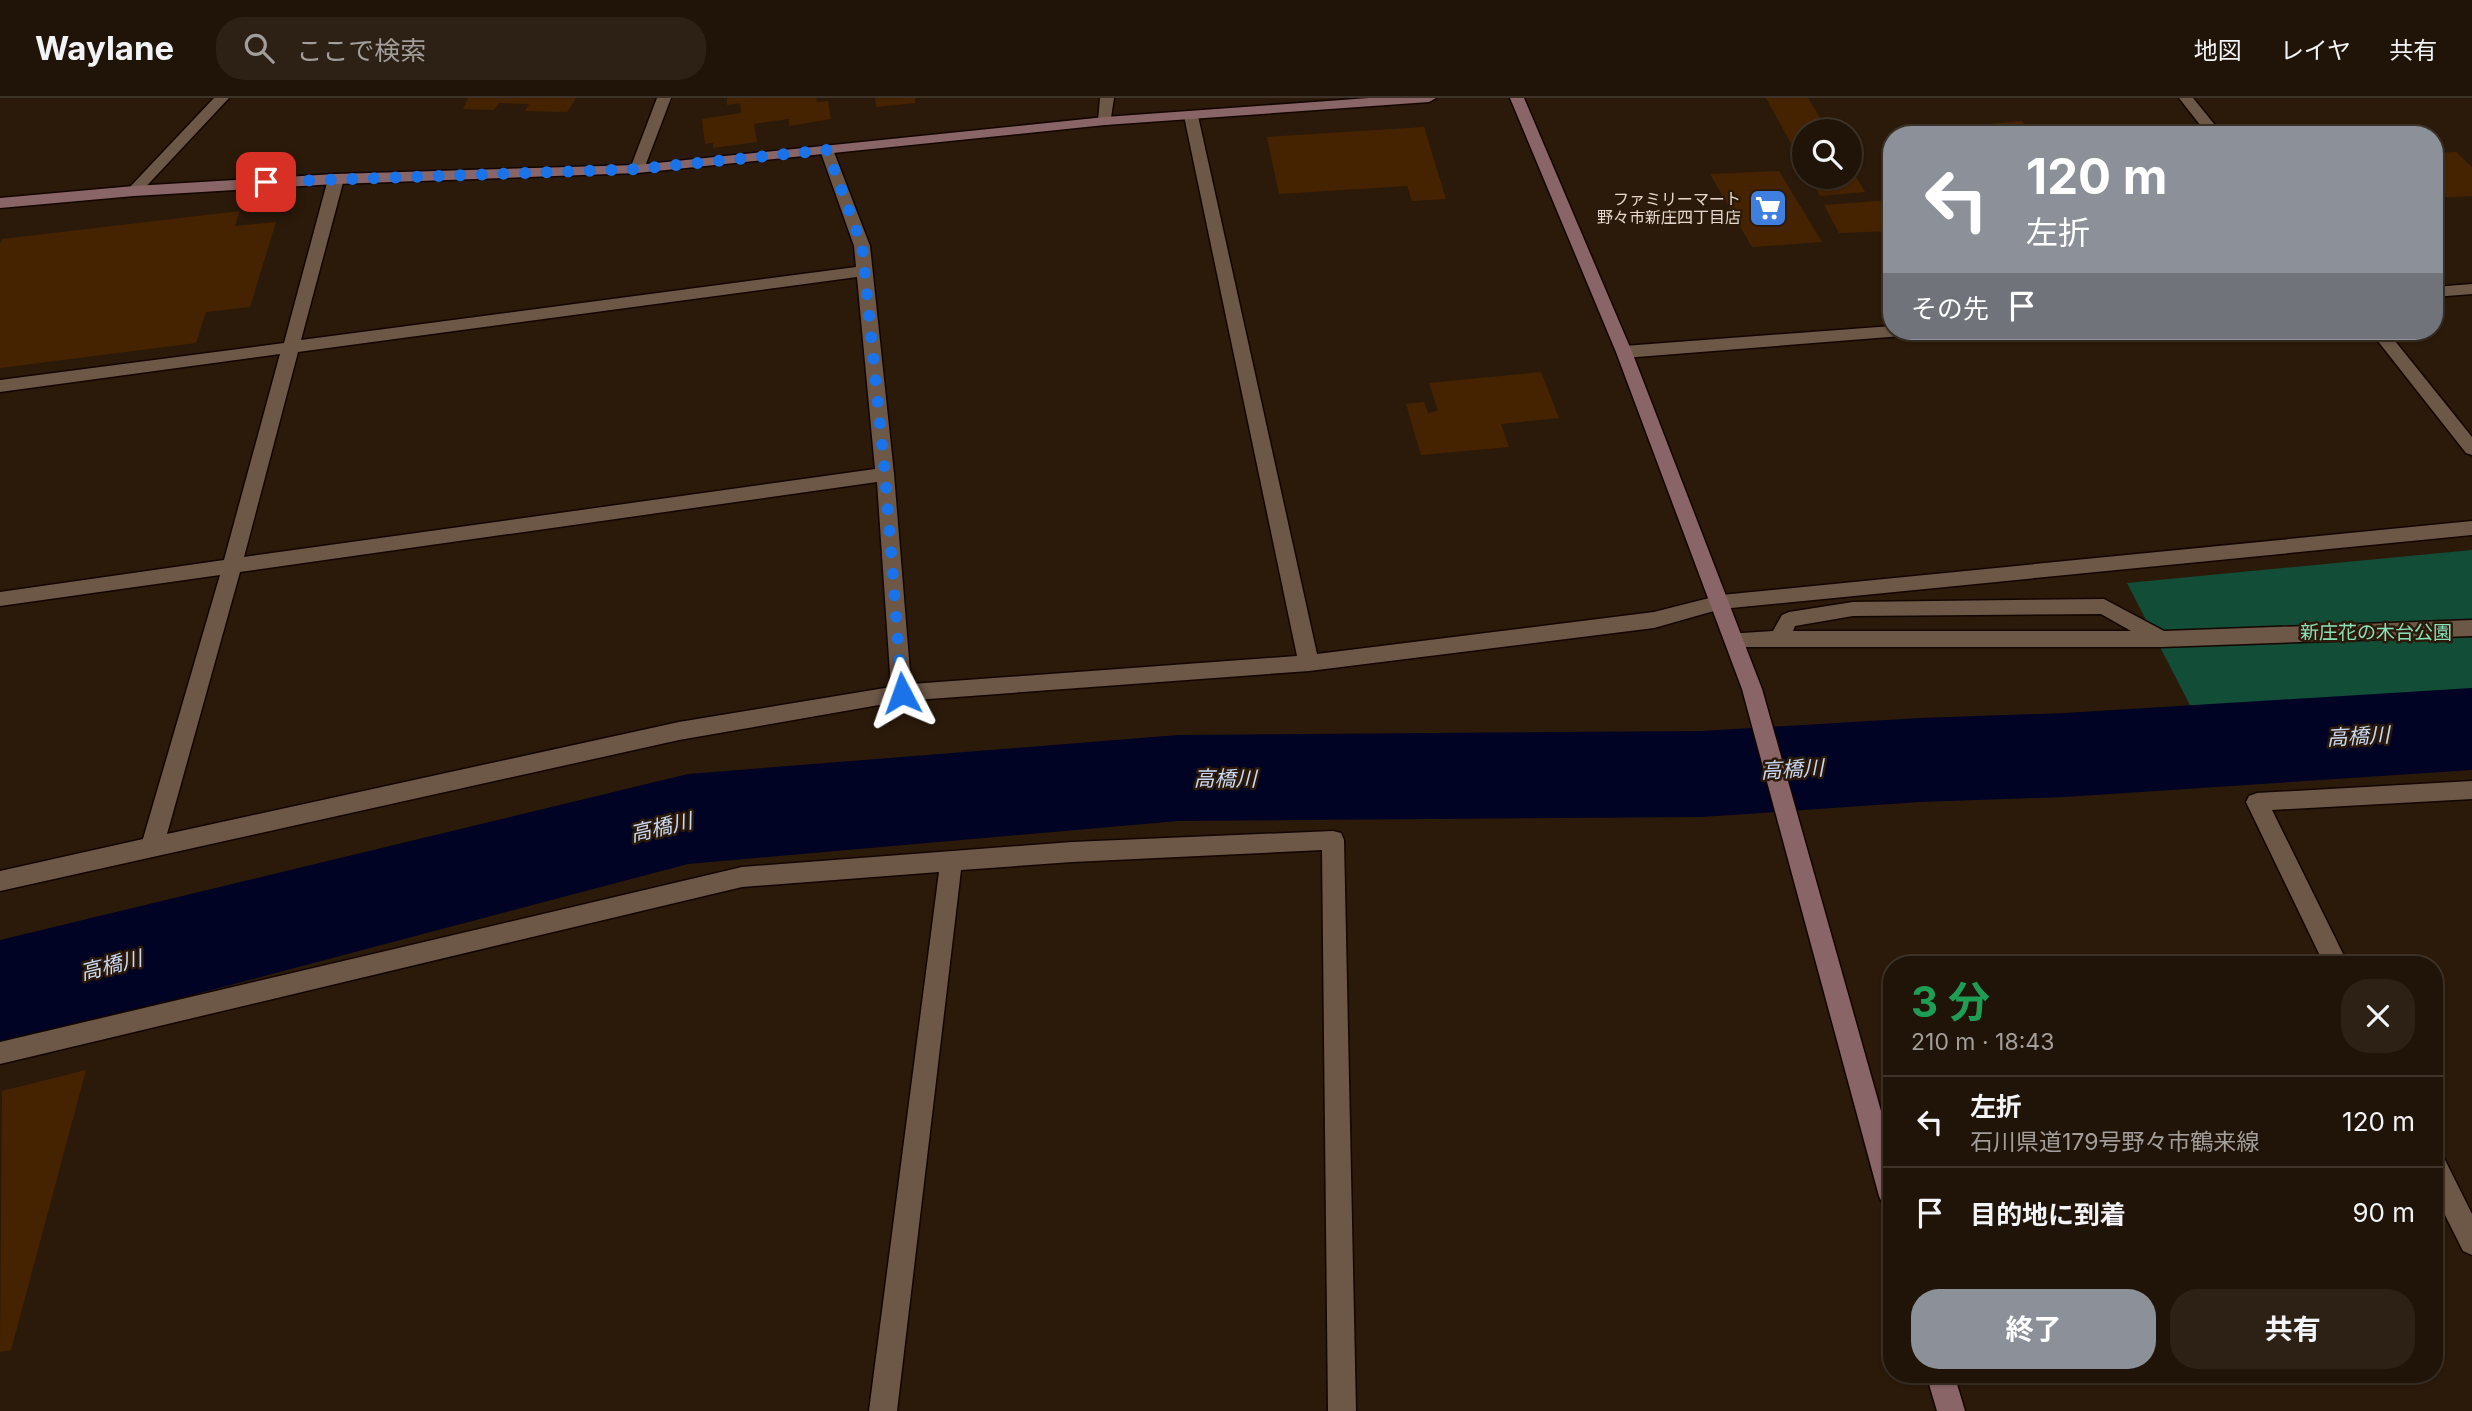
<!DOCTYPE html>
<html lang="ja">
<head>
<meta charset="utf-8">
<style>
	:root { --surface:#201408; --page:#2d2116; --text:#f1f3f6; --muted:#a29e9c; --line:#3d3329; --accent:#8c9099 }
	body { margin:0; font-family:Inter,"Noto Sans JP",sans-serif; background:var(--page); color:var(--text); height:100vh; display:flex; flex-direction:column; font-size:26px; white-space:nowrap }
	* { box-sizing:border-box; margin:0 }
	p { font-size:23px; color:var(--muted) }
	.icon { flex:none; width:38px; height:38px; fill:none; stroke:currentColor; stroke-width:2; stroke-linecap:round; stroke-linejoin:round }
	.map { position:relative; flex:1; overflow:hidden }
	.details { position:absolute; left:1883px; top:858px; width:560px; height:427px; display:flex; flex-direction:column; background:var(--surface); border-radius:28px; box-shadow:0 2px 5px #0004,0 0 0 2px var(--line) }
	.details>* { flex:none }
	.hud { position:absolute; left:1883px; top:28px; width:560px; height:214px; border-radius:28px; box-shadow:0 2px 5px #0004,0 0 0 2px var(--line); background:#8c9099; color:#fff; overflow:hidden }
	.controls { position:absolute; left:1792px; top:21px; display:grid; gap:14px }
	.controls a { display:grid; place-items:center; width:70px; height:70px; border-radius:50%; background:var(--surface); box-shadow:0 2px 5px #0004,0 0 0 2px var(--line); font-size:35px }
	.pin { position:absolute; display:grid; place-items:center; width:60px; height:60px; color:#fff; margin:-30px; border-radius:14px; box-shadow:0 4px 10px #0006 }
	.me { position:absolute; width:77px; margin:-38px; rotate:356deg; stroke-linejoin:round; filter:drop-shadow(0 0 5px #0008) }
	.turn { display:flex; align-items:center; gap:24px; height:147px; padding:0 28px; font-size:32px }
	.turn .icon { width:91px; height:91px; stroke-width:2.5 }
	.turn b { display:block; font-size:49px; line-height:60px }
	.then { display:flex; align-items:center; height:66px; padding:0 28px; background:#0003; gap:14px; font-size:26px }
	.round { display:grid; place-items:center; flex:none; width:74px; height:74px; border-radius:28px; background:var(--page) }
	.head { display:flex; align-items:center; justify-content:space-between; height:119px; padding:0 28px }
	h1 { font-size:42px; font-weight:700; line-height:52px; color:#1e9e55 }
	.button { display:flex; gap:14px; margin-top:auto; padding:14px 28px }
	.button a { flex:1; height:80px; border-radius:28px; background:var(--accent); color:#fff; font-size:28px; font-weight:700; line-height:80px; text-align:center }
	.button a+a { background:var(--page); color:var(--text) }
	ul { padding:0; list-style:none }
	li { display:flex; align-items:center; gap:21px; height:91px; padding:0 28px; border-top:2px solid var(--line) }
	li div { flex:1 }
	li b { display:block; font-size:26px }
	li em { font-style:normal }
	header { display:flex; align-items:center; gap:42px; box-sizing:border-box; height:98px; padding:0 35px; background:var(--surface); border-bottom:2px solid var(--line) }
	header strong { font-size:33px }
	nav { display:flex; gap:38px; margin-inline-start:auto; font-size:24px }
	.search { width:490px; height:63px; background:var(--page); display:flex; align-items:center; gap:18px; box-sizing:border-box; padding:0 24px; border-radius:28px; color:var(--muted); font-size:26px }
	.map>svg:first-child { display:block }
	.green { fill:#124d37 }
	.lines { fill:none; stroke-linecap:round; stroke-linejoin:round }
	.river { fill:#000323; fill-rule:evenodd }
	.building { fill:#462300 }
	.street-casing { stroke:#130500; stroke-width:3 }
	.secondary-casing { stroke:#130500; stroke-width:3 }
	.street { fill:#6d5847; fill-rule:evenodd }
	.secondary { fill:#8a6567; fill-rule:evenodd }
	.route { stroke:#1a73e8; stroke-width:12; stroke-dasharray:0 21.6 }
	.labels { text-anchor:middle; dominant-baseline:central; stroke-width:5; stroke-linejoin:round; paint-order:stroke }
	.far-poi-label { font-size:16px; fill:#e5d9cf; stroke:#2b1a0a; text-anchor:end }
	.park-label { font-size:19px; fill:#89e0b9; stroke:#2b1a0a }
	.water-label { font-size:21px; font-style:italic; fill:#c9d9f4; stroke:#2b1a0a }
</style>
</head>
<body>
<header>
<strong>Waylane</strong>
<div class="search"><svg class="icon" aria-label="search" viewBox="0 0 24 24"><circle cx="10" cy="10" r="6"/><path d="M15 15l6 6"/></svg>ここで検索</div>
<nav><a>地図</a><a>レイヤ</a><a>共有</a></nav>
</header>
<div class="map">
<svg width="2472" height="1313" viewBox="0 0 2472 1313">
	<rect width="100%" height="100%" fill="#2b1a0a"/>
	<path class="green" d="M2472 452V602L2193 613 2127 485Z"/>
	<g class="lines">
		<path class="river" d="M2472 590V672L2065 699 1920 704 1702 719 1178 723 688 766 0 948V842L688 676 1178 637 1702 633 1920 620 2065 615Z"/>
	</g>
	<g class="building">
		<path d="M468 0H576L567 14 525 13 529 6 499 5 494 12 463 11Z"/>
		<path d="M727 0H816L817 4 828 3 831 21 789 28V21L754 26 757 44 713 50V45L705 46 702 21 741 15 740 5 727 7Z"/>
		<path d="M875 0H915V5L876 9Z"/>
		<path d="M1766 0H1808L1828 33H1804V69Z"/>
		<path d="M2022 23 2033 37H1942L1938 31Z"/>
		<path d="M1424 29 1446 101 1412 103 1407 88 1279 96 1267 39Z"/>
		<path d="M2456 54 2472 69V98L2434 100V55Z"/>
		<path d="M1850 69 1865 94 1820 98 1809 79H1850Z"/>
		<path d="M1779 73 1822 144 1752 149 1710 76Z"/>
		<path d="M1892 102V133L1839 135 1824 107Z"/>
		<path d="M240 113 235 128 276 124 250 209 206 214 196 245 0 270V146L2 141Z"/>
		<path d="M1541 274 1559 320 1501 326 1509 349 1421 357 1406 306 1424 304 1428 315 1438 313 1429 285Z"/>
		<path d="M86 972 11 1252 0 1254 2 993Z"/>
	</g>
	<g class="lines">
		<defs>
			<g id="street">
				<path d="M214 0H229L139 96H129L126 93 129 90Z"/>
				<path d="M657 0H671L644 71 637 75 632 74 630 71Z"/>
				<path d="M1100 0H1114L1110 26 1105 27 1098 23Z"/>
				<path d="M2179 0H2193L2223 37H2208Z"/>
				<path d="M1191 14 1198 18 1317 556 1654 514 1721 497 2472 423V437L1721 511 1654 530 1309 573 902 603 679 642 0 793V773L143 741 220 477 0 508V494L224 462 280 256 0 294V282L284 245 328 81 336 76 344 81 301 242 856 169 854 148 820 52 822 49H832L870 148 894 376 911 586 1297 558 1184 18ZM857 179 875 371 244 459 298 254ZM877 384 891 589 679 624 167 736 240 474Z"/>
				<path d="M2472 186V196L2434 199V189Z"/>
				<path d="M1892 228V233H1910L1902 238 1624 260 1616 254 1624 248Z"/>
				<path d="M2370 233H2387L2472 339V357L2466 355Z"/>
				<path d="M2104 501 2164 533 2472 522V538L2161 549H1734L1727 546 1724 541 1727 536 1773 533 1782 517 1789 514 1853 504ZM2101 516 2131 533H1793L1795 528 1853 518Z"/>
				<path d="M2472 683V701L2272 712 2348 866H2324L2246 704 2249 698 2257 695Z"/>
				<path d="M1333 733 1341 735 1344 742 1356 1313H1328L1322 752 1072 764 961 772 897 1313H869L939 774 742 789 0 966V944L742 769 1072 744Z"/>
				<path d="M2434 1054 2443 1058 2472 1116V1157L2463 1153 2434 1095Z"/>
			</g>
			<g id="secondary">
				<path d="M1369 0H1436L1429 4 1105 27 637 75 336 86 134 98 0 110V100L134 88 336 76 637 67 1105 19Z"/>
				<path d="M1510 0H1524L1632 254 1762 591 1892 1052V1111L1883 1107 1879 1098 1742 591 1616 254Z"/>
				<path d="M1926 1276H1954L1965 1313H1937Z"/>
			</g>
		</defs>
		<use href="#street" class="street-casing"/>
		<use href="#secondary" class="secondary-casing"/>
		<use href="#street" class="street"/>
		<use href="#secondary" class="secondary"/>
	</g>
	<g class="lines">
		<path class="route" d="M266 84 637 71 827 52 862 148 885 376 902 595"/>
	</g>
	<defs>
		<symbol id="supermarket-square" viewBox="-11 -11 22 22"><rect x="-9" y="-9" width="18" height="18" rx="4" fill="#3f7fe0" stroke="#2b1a0a"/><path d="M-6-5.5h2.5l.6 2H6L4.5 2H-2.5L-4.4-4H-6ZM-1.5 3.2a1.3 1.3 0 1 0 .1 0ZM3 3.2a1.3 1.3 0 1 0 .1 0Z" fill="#fff"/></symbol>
	</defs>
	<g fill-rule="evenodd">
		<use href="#supermarket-square" x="1746" y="88" width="44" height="44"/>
	</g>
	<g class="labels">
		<g class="far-poi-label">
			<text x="1741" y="101">ファミリーマート<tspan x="1741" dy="18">野々市新庄四丁目店</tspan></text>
		</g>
		<g class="park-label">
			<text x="2376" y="534">新庄花の木台公園</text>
		</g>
		<g class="water-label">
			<text transform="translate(2358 638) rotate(-3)">高橋川</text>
			<text transform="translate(1792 671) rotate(-3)">高橋川</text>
			<text x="1225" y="680">高橋川</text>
			<text transform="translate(661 729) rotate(-13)">高橋川</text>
			<text transform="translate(111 867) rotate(-14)">高橋川</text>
		</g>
	</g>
</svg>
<div class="controls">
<a><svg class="icon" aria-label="search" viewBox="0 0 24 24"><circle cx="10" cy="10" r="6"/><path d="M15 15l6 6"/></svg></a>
</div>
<div class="pin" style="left:266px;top:84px;background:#d93025"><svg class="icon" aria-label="arrive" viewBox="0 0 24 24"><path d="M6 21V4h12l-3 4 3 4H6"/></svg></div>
<svg class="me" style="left:902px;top:595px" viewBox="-20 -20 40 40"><path d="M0-17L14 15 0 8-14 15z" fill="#1a73e8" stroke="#fff" stroke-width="4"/></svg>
<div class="hud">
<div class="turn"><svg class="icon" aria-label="left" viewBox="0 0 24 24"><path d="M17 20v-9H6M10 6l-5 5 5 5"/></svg><div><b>120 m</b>左折</div></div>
<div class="then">その先<svg class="icon" aria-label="arrive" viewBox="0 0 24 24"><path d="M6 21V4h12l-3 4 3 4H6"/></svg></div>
</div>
<section class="details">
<div class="head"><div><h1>3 分</h1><p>210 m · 18:43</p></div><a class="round"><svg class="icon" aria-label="close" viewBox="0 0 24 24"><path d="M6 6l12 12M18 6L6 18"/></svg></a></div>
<ul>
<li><svg class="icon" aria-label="left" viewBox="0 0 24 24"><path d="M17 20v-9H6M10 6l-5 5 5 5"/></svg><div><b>左折</b><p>石川県道179号野々市鶴来線</p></div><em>120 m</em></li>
<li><svg class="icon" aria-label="arrive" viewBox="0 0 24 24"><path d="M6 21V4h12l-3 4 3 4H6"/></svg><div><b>目的地に到着</b></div><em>90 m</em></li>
</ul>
<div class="button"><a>終了</a><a>共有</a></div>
</section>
</div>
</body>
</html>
